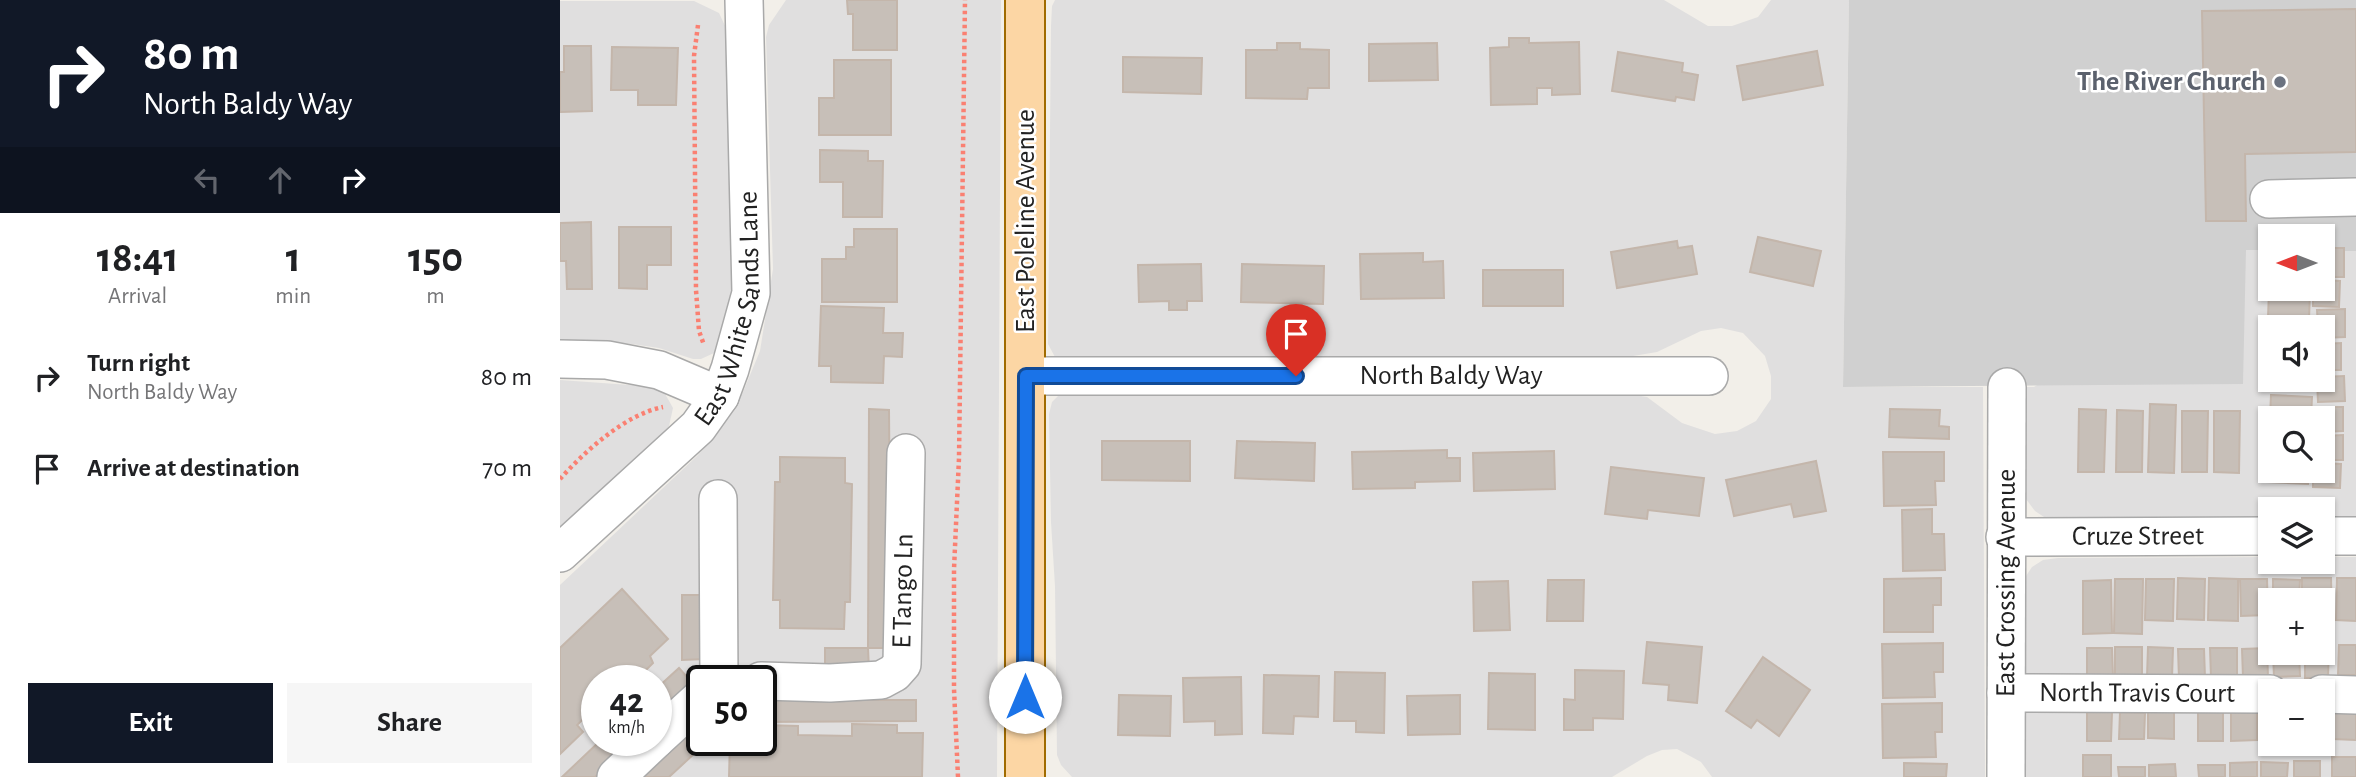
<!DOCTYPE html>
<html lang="en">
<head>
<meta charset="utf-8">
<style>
	:root { --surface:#fff; --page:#f6f6f6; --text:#202124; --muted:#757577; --accent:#111827 }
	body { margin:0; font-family:"Alegreya Sans",sans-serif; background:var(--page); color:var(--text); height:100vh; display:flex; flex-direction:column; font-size:26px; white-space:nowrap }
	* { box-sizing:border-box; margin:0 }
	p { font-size:23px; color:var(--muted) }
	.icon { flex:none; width:38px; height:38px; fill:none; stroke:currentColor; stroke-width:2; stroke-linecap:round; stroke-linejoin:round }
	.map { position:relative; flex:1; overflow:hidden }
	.sheet { display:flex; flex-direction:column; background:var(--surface); width:560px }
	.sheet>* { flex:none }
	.hud { background:#111827; color:#fff; overflow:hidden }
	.needle { width:46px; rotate:270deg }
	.controls { position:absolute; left:1698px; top:224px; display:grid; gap:14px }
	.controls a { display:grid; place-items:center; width:77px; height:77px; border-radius:0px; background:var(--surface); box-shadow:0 2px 5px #0004; font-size:35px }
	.speed { position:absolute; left:21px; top:665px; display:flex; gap:14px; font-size:35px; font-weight:700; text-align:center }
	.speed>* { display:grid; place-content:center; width:91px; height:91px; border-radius:50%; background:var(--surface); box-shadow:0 2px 5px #0004; line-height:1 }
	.speed small { font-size:18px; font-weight:400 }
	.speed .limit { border:4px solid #111; border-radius:10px; background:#fff; color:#111 }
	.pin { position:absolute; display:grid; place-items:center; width:60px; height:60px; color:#fff; margin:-72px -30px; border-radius:50% 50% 50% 0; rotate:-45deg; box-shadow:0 0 7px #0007 }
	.pin .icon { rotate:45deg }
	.me { position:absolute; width:77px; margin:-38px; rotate:0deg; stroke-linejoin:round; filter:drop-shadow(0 0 5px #0008) }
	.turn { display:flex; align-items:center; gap:24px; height:147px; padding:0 28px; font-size:32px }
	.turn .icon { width:91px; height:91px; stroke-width:2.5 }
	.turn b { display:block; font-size:49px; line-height:60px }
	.lanes { display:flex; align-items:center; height:66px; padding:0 28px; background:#0003; justify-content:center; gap:35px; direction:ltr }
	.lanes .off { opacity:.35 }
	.eta { display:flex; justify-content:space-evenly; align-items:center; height:119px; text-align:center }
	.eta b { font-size:42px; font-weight:700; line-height:49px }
	.cta { display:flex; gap:14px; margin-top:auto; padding:14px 28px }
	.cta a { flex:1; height:80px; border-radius:0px; background:var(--accent); color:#fff; font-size:28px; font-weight:700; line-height:80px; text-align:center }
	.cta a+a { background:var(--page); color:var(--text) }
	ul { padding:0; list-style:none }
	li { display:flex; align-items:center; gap:21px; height:91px; padding:0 28px }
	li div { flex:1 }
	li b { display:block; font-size:26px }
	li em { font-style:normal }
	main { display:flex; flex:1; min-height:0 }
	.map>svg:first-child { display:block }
	.residential { fill:#e0dfdf; fill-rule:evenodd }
	.religious { fill:#d0d0d0 }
	.building { fill:#c7bfb8; stroke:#c4b6ab; stroke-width:2 }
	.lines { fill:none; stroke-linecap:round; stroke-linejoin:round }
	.minor-casing { stroke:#a9a9a9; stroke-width:40 }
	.major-casing { stroke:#a06b00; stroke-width:42 }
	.path { stroke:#fa8072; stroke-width:4.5; stroke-dasharray:3.5 3.5; stroke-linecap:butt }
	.minor { stroke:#fff; stroke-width:37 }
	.major { stroke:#fcd6a4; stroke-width:38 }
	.route-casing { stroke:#114b97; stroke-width:18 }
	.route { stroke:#1a73e8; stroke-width:12 }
	.worship-dot { fill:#6b7280; stroke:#fff; stroke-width:2.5 }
	.labels { text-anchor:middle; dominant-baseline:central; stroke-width:5; stroke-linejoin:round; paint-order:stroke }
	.worship-label { font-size:28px; font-weight:bold; fill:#5b616d; stroke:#fff; text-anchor:end }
	.street-label { font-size:28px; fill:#222; stroke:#fff }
</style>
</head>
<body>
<main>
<section class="sheet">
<div class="hud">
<div class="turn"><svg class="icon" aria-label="right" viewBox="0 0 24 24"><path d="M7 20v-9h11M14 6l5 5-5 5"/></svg><div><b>80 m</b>North Baldy Way</div></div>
<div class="lanes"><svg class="icon off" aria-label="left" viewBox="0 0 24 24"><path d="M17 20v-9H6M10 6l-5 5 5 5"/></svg><svg class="icon off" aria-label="ahead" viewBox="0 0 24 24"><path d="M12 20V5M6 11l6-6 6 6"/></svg><svg class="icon" aria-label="right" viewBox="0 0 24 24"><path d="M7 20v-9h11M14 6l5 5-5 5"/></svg></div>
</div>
<div class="eta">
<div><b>18:41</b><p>Arrival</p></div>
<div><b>1</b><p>min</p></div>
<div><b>150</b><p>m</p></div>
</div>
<ul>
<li><svg class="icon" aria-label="right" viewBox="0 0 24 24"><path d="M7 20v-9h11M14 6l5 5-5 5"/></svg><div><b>Turn right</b><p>North Baldy Way</p></div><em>80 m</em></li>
<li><svg class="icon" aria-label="arrive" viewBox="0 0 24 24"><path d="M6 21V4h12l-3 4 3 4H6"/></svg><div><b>Arrive at destination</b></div><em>70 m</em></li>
</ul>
<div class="cta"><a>Exit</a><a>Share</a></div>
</section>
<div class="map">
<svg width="1796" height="777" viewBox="0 0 1796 777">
	<rect width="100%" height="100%" fill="#f2efe9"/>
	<g class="residential">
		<path d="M226 0H441L437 777H0V585L137 456 160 430 183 392 200 351 213 269 206 37 209 25ZM37 681H96V740H37ZM142 681H201V740H142Z"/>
		<path d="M495 0H1104L1148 26H1172L1198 17 1211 0H1289L1283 387H1423L1425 777H1152L1141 762 1117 749 1102 750 1087 756 1052 777H512L501 765 497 755 495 586 491 522 489 414 492 402 501 393 1069 394 1087 397 1122 423 1155 434 1177 431 1196 421 1211 399V376L1205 356 1183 333 1161 328 1141 331 1097 352 1061 358 509 361 495 357 488 344 491 26 492 6Z"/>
		<path d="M0 1H134L159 13 166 28 174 275 163 336 154 353 141 359H133L99 348 72 344 0 340Z"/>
		<path d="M1686 250H1710V289H1762V251H1796V518H1762V509H1710V519H1487L1475 511 1466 499 1460 481 1459 387H1474ZM1710 327H1762V380H1710ZM1710 418H1762V471H1710Z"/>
		<path d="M0 380 84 386 104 392 113 408 109 426 102 436 0 531Z"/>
		<path d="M1710 557V562H1762V557H1796V777H1464V579L1472 567 1483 560 1498 558ZM1710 600H1762V653H1710ZM1710 691H1762V744H1710Z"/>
	</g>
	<path class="religious" d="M1289 0H1796V251H1762V236H1710V250H1686L1683 384 1283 387Z"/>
	<g class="building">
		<path d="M287 0H337V50H293V14H288Z"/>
		<path d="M1796 9V152L1685 154 1686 221H1646L1642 11Z"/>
		<path d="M949 38H969V43L1019 42 1020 94 992 95V88H977V104L931 105 930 48 949 47Z"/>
		<path d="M717 43H740V49L769 50V88H748L747 99 686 98V50H717Z"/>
		<path d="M877 43 878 80 809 81V44Z"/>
		<path d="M4 46H31L32 111 0 112V72H4Z"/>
		<path d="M52 47 118 48 116 105H78V90H51Z"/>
		<path d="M1257 51 1263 85 1183 100 1177 66Z"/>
		<path d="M1058 52 1123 63 1122 72 1138 75 1134 100 1116 97 1115 101 1052 91Z"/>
		<path d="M563 57 642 58 641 94 563 92Z"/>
		<path d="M274 60H331V135H259V98H274Z"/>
		<path d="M260 150 308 151V161H323L322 217H283V182H260Z"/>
		<path d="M31 222 32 289H7L6 261H0V223Z"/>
		<path d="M59 227H111V265H87V289L59 288Z"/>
		<path d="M294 229H337V302H262V259H286V247H294Z"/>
		<path d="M1198 237 1261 251 1253 286 1190 272Z"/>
		<path d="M1117 241 1118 248 1132 246 1137 274 1057 288 1051 252Z"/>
		<rect x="1762" y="248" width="22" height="29"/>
		<path d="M863 253V262L883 261 884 298 801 299 800 254Z"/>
		<path d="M641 264 642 301H627V310H609V301L579 302 578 265Z"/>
		<path d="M682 264 764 266 763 304 681 302Z"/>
		<rect x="923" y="270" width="80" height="36"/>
		<path d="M1762 280 1780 281 1779 307 1753 306V289H1762Z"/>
		<path d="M1709 290 1750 291 1749 319 1708 318Z"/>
		<path d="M261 306 324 308 323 333H343L342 357 324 356 323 383 271 382V366H259Z"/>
		<path d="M1785 309V337L1762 338V327H1758L1757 310Z"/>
		<path d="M1709 325 1750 326V327H1710L1708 353Z"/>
		<path d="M1781 343V370H1762V344Z"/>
		<path d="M1707 358H1710V380H1747V387L1706 386Z"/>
		<path d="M1784 376 1785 401 1758 402 1757 380H1762V377Z"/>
		<path d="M1711 395 1752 397 1751 418H1710Z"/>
		<path d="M1590 404 1616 405 1614 473 1588 472Z"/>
		<path d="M1756 407H1783V431L1762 432V418H1756Z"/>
		<path d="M309 409 329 410 331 648H308Z"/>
		<path d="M1330 409 1380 410 1379 426 1389 427V439L1329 437Z"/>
		<path d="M1519 409 1546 410 1544 472H1518Z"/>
		<path d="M1557 410 1583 411 1582 472H1556Z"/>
		<path d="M1622 411H1648L1647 472H1622Z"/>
		<path d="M1654 411H1680L1679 473 1654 472Z"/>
		<path d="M1783 435V460H1762V436Z"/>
		<path d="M542 441H630V481L542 480Z"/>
		<path d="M677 441 755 443 754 481 675 478Z"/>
		<path d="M887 450V458H900V481L855 482V488L793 489 792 452Z"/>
		<path d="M994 451 995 489 914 491 913 453Z"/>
		<path d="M1323 452H1384V481H1375L1376 505 1324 506Z"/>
		<path d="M1708 455H1710V471H1749L1748 484 1707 482Z"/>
		<path d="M220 457 285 458V483L292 484 290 602H285L284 629 220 628V600H213L215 482H220Z"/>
		<path d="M1256 461 1266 511 1234 517 1231 504 1174 516 1166 480Z"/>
		<path d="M1762 463 1781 464 1780 488 1753 487V471H1762Z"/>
		<path d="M1051 467 1144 478 1139 516 1088 510 1087 519 1045 514Z"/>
		<path d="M1372 509V534H1384L1385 570 1343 571 1342 510Z"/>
		<path d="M1381 578V605H1373V632H1324V579Z"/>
		<path d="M1618 578 1645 579 1644 620 1617 619Z"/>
		<path d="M1649 578 1678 579V621L1648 620Z"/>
		<path d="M1742 578H1771L1772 623H1762V600H1742Z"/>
		<path d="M1777 578H1796V621L1776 620Z"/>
		<path d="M1555 579H1583L1582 634 1554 633Z"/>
		<path d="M1586 579H1614L1613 621 1585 620Z"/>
		<path d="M1680 579H1707L1708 615 1681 616Z"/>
		<path d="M1713 579 1740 580 1739 600H1713Z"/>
		<path d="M988 580H1024L1023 621H987Z"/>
		<path d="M1551 580 1552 633 1523 634V581Z"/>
		<path d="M948 581 950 630 914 631 913 582Z"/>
		<path d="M62 589 108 639 90 656 93 663 75 681H37V706L17 725 23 732 0 754V648Z"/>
		<path d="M122 595H144L145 659 122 660Z"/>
		<path d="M1087 642 1142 647 1137 703 1108 700 1109 685 1083 683Z"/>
		<path d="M1383 643V672H1374L1375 697 1323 698 1322 644Z"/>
		<path d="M1762 645H1769L1768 678H1745V653H1762Z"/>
		<path d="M1779 645H1796V675H1778Z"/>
		<rect x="1555" y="647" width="27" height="29"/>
		<path d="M1588 647 1613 648 1612 678 1587 677Z"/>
		<path d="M265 648H308L309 670H265Z"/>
		<path d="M1527 648H1552L1553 676 1527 677Z"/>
		<path d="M1650 648H1677V676L1651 677Z"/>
		<path d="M1707 648 1708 677H1683L1682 649Z"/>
		<path d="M1618 649H1644L1645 678 1619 679Z"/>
		<path d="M1713 653H1739L1740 676 1714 677Z"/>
		<path d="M1203 657 1250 690 1219 736 1197 720 1191 728 1166 711Z"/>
		<path d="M119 668 134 685 96 720V689Z"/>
		<path d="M1015 670 1064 671 1063 719 1033 718V730H1004V699L1015 700Z"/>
		<path d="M775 672 825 673 824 733 796 732V721H774Z"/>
		<path d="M929 673 975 674V730L928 729Z"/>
		<path d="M704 675 759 676 758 717 734 716 733 734 703 733Z"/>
		<path d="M681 677 682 734 655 735V721L624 722 623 678Z"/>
		<path d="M559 695 611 696 610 736 558 735Z"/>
		<path d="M900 695V734L848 735 847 696Z"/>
		<path d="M201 700H356V721L201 722Z"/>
		<path d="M1382 703V732H1375L1376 757 1323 758 1322 704Z"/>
		<rect x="1638" y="709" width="25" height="32"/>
		<path d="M1588 710H1614V739L1588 738Z"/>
		<path d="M1701 710 1710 711V740H1700Z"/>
		<path d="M1774 710 1796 711V740L1773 739Z"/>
		<path d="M1527 711 1552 712 1551 741H1527Z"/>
		<path d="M1671 711H1697V740L1671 741Z"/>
		<path d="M1560 712 1585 713 1584 739H1559Z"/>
		<path d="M142 715V740H149L109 777H74Z"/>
		<path d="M292 724 337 725V733H363L362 777H169L170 740H201V725L238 726V735L292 736Z"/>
		<path d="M41 740H74L35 777H2Z"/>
		<rect x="1523" y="755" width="28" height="22"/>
		<rect x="1772" y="757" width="24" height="20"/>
		<rect x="1734" y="761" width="26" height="16"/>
		<path d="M1697 762V777H1670V763Z"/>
		<path d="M1701 762 1728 763 1727 777H1701Z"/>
		<path d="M1344 763 1387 764 1386 777H1344Z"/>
		<path d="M1615 764 1616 777H1589V765Z"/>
		<path d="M1638 765H1665V777H1639Z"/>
		<path d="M1558 767H1585V777H1559Z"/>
	</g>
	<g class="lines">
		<defs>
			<g id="minor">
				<path d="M1709 199 1796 197"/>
				<path d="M0 359 47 360 99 370 160 396"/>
				<path id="s1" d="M466 376H1149"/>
				<path d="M158 499 159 680"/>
				<path d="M1762 536H1796"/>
				<path id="s2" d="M1445 537 1710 536"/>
				<path id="s3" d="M0 553 138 427 160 396 170 369 191 293 184 0"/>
				<path id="s4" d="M201 681 270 683 321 680 334 673 342 664 346 453"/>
				<path id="s5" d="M1446 693 1710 694"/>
				<path d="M1762 694 1796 695"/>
				<path d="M96 739 142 697"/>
				<path d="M56 777 95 740"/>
				<path id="s6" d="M1446 777 1447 387"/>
			</g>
			<path id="major" d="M465 777V0"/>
		</defs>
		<use href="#minor" class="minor-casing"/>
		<use href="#major" class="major-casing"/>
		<g class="path">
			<path d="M138 25 134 56 136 290 139 331 144 345"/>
			<path d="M0 479C25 451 66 414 103 407"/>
			<path d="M398 777 394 689V569L399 458 405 0"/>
		</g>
		<use href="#minor" class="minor"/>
		<use href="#major" class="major"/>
	</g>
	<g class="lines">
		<defs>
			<path id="route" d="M465 697 466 376H736"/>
		</defs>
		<use href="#route" class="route-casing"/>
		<use href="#route" class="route"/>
	</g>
	<circle class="worship-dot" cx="1720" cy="82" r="7"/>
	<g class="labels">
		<g class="worship-label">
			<text x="1706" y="82">The River Church</text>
		</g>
		<g class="street-label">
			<text transform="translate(466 221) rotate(-90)">East Poleline Avenue</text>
			<text stroke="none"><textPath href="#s3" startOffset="313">East White Sands Lane</textPath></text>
			<text stroke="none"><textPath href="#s1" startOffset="425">North Baldy Way</textPath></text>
			<text stroke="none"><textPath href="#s2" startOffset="133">Cruze Street</textPath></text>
			<text stroke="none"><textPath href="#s6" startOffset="194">East Crossing Avenue</textPath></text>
			<text stroke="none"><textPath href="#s4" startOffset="220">E Tango Ln</textPath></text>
			<text stroke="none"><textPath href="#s5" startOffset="131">North Travis Court</textPath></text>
		</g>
	</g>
</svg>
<div class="controls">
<a><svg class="needle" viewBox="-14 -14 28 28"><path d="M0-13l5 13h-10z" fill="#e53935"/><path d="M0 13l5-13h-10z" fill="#757577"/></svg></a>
<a><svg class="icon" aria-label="sound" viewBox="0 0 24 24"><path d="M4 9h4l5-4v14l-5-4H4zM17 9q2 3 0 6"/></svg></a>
<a><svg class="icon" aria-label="search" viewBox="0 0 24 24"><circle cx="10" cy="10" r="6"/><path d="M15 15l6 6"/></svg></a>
<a><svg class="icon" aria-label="layers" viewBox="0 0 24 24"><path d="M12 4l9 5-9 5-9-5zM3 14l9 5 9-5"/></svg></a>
<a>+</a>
<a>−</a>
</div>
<div class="speed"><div>42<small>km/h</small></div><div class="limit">50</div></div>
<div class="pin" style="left:736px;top:376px;background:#d93025"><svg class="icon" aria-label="arrive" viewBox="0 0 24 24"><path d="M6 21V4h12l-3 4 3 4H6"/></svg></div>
<svg class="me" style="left:465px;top:697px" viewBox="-20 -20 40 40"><circle r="19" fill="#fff"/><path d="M0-13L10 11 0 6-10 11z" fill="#1a73e8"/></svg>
</div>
</main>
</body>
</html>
